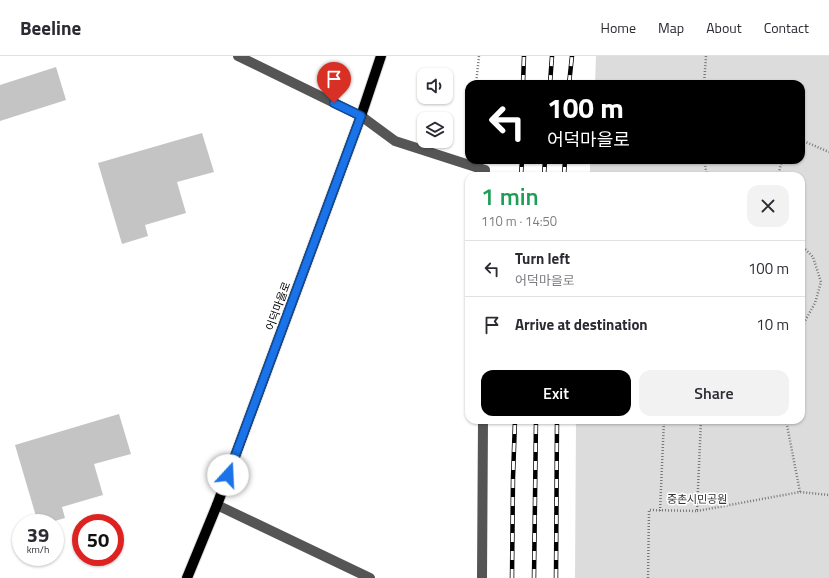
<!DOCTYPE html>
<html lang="en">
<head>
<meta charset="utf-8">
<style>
	:root { --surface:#fff; --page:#f2f2f3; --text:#2b2b33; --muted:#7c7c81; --line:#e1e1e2; --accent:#000 }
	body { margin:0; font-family:"Titillium Web","Noto Sans KR",sans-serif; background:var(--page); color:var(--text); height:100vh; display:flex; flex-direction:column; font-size:15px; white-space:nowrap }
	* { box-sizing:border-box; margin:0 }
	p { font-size:13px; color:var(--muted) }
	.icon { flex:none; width:22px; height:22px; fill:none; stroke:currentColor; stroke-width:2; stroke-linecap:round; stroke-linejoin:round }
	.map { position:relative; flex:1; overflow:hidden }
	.panel { position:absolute; left:465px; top:116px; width:340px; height:252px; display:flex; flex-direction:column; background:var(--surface); border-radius:12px; box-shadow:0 1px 3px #0004 }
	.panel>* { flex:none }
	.banner { position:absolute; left:465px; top:24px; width:340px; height:84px; border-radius:12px; box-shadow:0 1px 3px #0004; background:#000; color:#fff; overflow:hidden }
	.controls { position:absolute; left:417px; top:12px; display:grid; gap:8px }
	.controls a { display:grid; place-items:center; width:36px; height:36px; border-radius:8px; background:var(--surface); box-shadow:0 1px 3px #0004; font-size:20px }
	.speed { position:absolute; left:12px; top:458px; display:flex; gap:8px; font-size:20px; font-weight:700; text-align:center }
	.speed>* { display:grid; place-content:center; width:52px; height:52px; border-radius:50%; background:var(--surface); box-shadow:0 1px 3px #0004; line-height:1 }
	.speed small { font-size:10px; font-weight:400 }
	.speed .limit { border:6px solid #d22; background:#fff; color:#111 }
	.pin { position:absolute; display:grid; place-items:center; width:34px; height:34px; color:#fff; margin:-41px -17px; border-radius:50% 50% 50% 0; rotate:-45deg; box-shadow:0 0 4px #0007 }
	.pin .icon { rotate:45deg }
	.me { position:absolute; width:44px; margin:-22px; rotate:20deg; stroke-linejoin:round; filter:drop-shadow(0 0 3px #0008) }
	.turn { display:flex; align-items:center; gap:14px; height:84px; padding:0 16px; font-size:18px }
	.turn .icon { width:52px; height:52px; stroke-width:2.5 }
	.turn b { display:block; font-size:28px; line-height:34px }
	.round { display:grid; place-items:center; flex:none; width:42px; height:42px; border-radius:12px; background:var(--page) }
	.head { display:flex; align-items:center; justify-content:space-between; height:68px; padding:0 16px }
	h1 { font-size:24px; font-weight:600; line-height:30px; color:#1e9e55 }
	.button { display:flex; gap:8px; margin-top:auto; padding:8px 16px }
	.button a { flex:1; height:46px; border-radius:12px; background:var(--accent); color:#fff; font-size:16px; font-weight:600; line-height:46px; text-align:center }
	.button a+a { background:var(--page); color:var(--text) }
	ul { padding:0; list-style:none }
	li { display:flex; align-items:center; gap:12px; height:56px; padding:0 16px; border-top:1px solid var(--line) }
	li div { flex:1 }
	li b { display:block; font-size:15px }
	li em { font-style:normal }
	header { display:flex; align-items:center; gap:24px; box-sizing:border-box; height:56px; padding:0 20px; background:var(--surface); border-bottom:1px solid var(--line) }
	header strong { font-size:19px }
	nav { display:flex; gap:22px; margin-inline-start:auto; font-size:14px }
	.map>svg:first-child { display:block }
	.green { fill:#dcdcdc }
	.building { fill:#c4c4c4 }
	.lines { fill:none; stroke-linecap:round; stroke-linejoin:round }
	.major-casing { stroke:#dbdbdb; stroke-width:12 }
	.path { stroke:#777; stroke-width:2.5; stroke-dasharray:1 2; stroke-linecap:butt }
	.minor { stroke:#555; stroke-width:10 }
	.major { stroke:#000; stroke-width:10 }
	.rail-casing { stroke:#000; stroke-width:4.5 }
	.rail { stroke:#fff; stroke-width:3; stroke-dasharray:9; stroke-linecap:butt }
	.route-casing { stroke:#114b97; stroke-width:10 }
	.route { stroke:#1a73e8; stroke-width:7 }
	.labels { text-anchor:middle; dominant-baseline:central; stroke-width:3; stroke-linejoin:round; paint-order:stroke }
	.street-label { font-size:11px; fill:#000; stroke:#fff }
	.park-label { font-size:11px; fill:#333; stroke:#fff }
</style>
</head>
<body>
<header>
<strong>Beeline</strong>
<nav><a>Home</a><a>Map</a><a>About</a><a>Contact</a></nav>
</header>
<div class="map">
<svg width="829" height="522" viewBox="0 0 829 522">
	<rect width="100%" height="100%" fill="#fff"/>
	<path class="green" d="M596 0H829V522H575L576 364H801V120H590V104H801V28H595Z"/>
	<g class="building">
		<path d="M56 11 66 44 0 65V29Z"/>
		<path d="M202 77 214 116 177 126 186 157 145 169 148 180 122 188 98 107Z"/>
		<path d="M119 358 131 398 94 408 103 439 62 451 65 462 48 467H38L15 389Z"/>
	</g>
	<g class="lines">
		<defs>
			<path id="major" d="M187 522 217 449 361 60 381 0"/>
		</defs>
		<use href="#major" class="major-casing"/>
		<g class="path">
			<path d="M476 28 479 0"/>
			<path d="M704 28 706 0"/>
			<path d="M801 84 829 96"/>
			<path d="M704 104 707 120"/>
			<path d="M778 120 782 104"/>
			<path d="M801 189 813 201 821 226 815 247 801 272"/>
			<path d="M786 364 800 436"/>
			<path d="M660 455 664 364"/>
			<path d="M697 455 800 436 829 439"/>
			<path d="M648 522 649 454 697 455 701 364"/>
		</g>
		<g class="minor">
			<path d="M238 0 361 60 395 85 485 114V120"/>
			<path d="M217 449 370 522"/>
			<path d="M482 522 483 364"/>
		</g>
		<use href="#major" class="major"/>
		<defs>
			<g id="rail">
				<path d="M523 28 524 0"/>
				<path d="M550 28 552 0"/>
				<path d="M569 28 572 0"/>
				<path d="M521 120 522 104"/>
				<path d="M544 120 545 104"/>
				<path d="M564 120 565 104"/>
				<path d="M512 522 513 422 515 364"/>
				<path d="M534 522 536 364"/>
				<path d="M556 522 557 364"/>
			</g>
		</defs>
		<use href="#rail" class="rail-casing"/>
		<use href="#rail" class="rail"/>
	</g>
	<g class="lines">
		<defs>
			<path id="route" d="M228 419 361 60 334 47"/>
		</defs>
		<use href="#route" class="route-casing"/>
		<use href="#route" class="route"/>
	</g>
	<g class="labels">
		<g class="street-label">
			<text transform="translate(278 250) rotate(-70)">어덕마을로</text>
		</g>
		<g class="park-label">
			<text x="697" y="443">중촌시민공원</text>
		</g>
	</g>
</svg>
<div class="controls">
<a><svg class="icon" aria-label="sound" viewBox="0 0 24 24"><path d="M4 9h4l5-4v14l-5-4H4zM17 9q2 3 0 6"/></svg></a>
<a><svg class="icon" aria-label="layers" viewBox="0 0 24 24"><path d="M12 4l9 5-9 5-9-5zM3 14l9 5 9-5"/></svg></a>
</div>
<div class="speed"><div>39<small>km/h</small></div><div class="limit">50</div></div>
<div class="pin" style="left:334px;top:47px;background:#d93025"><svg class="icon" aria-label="arrive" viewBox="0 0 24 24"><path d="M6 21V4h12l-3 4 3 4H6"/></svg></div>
<svg class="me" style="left:228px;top:419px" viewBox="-20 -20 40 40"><circle r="19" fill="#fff"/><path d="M0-13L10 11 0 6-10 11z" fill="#1a73e8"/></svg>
<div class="banner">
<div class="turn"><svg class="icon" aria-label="left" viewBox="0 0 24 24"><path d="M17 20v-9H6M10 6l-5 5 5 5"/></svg><div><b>100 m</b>어덕마을로</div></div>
</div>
<section class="panel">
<div class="head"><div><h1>1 min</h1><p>110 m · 14:50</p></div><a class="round"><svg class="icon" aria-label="close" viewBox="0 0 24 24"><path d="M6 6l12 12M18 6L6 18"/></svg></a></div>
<ul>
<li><svg class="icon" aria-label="left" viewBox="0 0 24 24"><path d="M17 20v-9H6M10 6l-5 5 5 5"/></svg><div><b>Turn left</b><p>어덕마을로</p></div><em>100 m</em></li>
<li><svg class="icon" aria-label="arrive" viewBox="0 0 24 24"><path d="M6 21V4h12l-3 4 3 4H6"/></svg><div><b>Arrive at destination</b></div><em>10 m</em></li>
</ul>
<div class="button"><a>Exit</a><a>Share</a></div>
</section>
</div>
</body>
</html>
